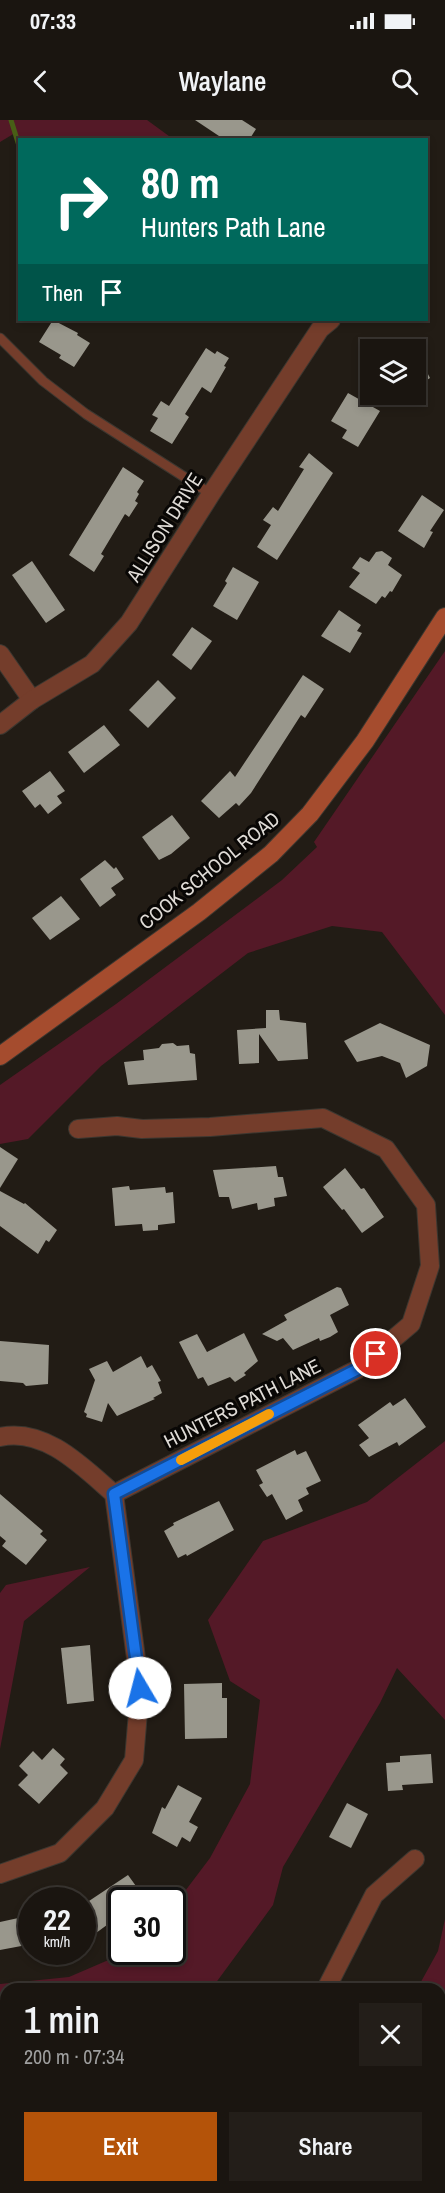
<!DOCTYPE html>
<html lang="en">
<head>
<meta charset="utf-8">
<style>
	:root { --surface:#1a1510; --page:#231e19; --text:#f1f3f6; --muted:#9f9f9f; --line:#383430; --accent:#b45309 }
	body { margin:0; font-family:"Archivo Narrow",sans-serif; background:var(--page); color:var(--text); height:100vh; display:flex; flex-direction:column; font-size:22px; white-space:nowrap }
	* { box-sizing:border-box; margin:0 }
	p { font-size:20px; color:var(--muted) }
	.icon { flex:none; width:33px; height:33px; fill:none; stroke:currentColor; stroke-width:2; stroke-linecap:round; stroke-linejoin:round }
	.map { position:relative; flex:1; overflow:hidden }
	.sheet { position:absolute; left:0px; top:1863px; width:446px; height:210px; display:flex; flex-direction:column; background:var(--surface); border-radius:18px 18px 0 0; box-shadow:0 3px 9px #0003,0 0 0 2px var(--line) }
	.sheet>* { flex:none }
	.top-card { position:absolute; left:18px; top:18px; width:410px; height:183px; border-radius:0px; box-shadow:0 3px 9px #0003,0 0 0 2px var(--line); background:#00695c; color:#fff; overflow:hidden }
	.buttons { position:absolute; left:360px; top:219px; display:grid; gap:12px }
	.buttons a { display:grid; place-items:center; width:66px; height:66px; border-radius:0px; background:var(--surface); box-shadow:0 3px 9px #0003,0 0 0 2px var(--line); font-size:30px }
	.speed { position:absolute; left:18px; top:1767px; display:flex; gap:12px; font-size:30px; font-weight:700; text-align:center }
	.speed>* { display:grid; place-content:center; width:78px; height:78px; border-radius:50%; background:var(--surface); box-shadow:0 3px 9px #0003,0 0 0 2px var(--line); line-height:1 }
	.speed small { font-size:15px; font-weight:400 }
	.speed .limit { border:3px solid #111; border-radius:9px; background:#fff; color:#111 }
	.pin { position:absolute; display:grid; place-items:center; width:51px; height:51px; color:#fff; margin:-26px; border:3px solid #fff; border-radius:50%; box-shadow:0 2px 6px #0007 }
	.me { position:absolute; width:66px; margin:-33px; rotate:352deg; stroke-linejoin:round; filter:drop-shadow(0 0 4px #0008) }
	.turn { display:flex; align-items:center; gap:21px; height:126px; padding:0 24px; font-size:27px }
	.turn .icon { width:78px; height:78px; stroke-width:2.5 }
	.turn b { display:block; font-size:42px; line-height:51px }
	.then { display:flex; align-items:center; height:57px; padding:0 24px; background:#0003; gap:12px; font-size:22px }
	.round { display:grid; place-items:center; flex:none; width:63px; height:63px; border-radius:0px; background:var(--page) }
	.overview { display:flex; align-items:center; justify-content:space-between; height:102px; padding:0 24px }
	h1 { font-size:36px; font-weight:600; line-height:45px }
	.action { display:flex; gap:12px; margin-top:auto; padding:12px 24px }
	.action a { flex:1; height:69px; border-radius:0px; background:var(--accent); color:#fff; font-size:24px; font-weight:600; line-height:69px; text-align:center }
	.action a+a { background:var(--page); color:var(--text) }
	.status { display:flex; justify-content:space-between; align-items:center; height:42px; padding:0 30px; background:var(--surface); direction:ltr }
	.status svg { height:16px; fill:currentColor }
	header { display:flex; justify-content:space-between; align-items:center; height:78px; padding:0 24px; background:var(--surface); font-size:27px; font-weight:600 }
	.map>svg:first-child { display:block }
	.green { fill:#541927 }
	.lines { fill:none; stroke-linecap:round; stroke-linejoin:round }
	.stream { stroke:#485f16; stroke-width:5 }
	.building { fill:#99978c }
	.lane-casing { stroke:#3c3730; stroke-width:11 }
	.street-casing { stroke:#3c3730; stroke-width:20 }
	.secondary-casing { stroke:#3c3730; stroke-width:20 }
	.lane { stroke:#743d2b; stroke-width:9 }
	.street { stroke:#743d2b; stroke-width:18 }
	.secondary { stroke:#a54c2e; stroke-width:18 }
	.route-casing { stroke:#114b97; stroke-width:15 }
	.route { stroke:#1a73e8; stroke-width:10 }
	.slow { stroke:#f59e0b; stroke-width:10 }
	.labels { text-anchor:middle; dominant-baseline:central; stroke-width:6; stroke-linejoin:round; paint-order:stroke }
	.street-label { font-size:20px; fill:#dfdbd6; stroke:#090705 }
</style>
</head>
<body>
<div class="status"><b>07:33</b><svg viewBox="0 0 49 12"><path d="M0 12V9h3v3zM5 12V6h3v6zM10 12V3h3v9zM15 12V0h3v12zM26 1h20v11H26zM47 4h2v5h-2z"/></svg></div>
<header><svg class="icon" aria-label="back" viewBox="0 0 24 24"><path d="M15 5l-7 7 7 7"/></svg>Waylane<svg class="icon" aria-label="search" viewBox="0 0 24 24"><circle cx="10" cy="10" r="6"/><path d="M15 15l6 6"/></svg></header>
<div class="map">
<svg width="445" height="2073" viewBox="0 0 445 2073">
	<rect width="100%" height="100%" fill="#221c15"/>
	<g class="green">
		<path d="M0 0H147L173 19 22 20 15 13 0 22Z"/>
		<path d="M445 531V895L382 812 332 806 248 833 101 946 28 1019 0 1024V965L116 884 282 760 317 727 314 722Z"/>
		<path d="M445 1321V1600L397 1548 380 1583 283 1747 273 1785 215 1864 207 1869H6V1958L0 1961V1864L69 1857 127 1832H172L173 1787 210 1738 250 1664 260 1580 230 1561 208 1500 263 1421 367 1382Z"/>
		<path d="M90 1447 24 1501 0 1629V1473L6 1465Z"/>
		<path d="M445 1799V2030L440 2037V1869H417L438 1831Z"/>
		<path d="M75 2067H210L212 2073H71Z"/>
		<path d="M271 2067H417L412 2073H265Z"/>
	</g>
	<g class="lines">
		<path class="stream" d="M11 0 20 29"/>
	</g>
	<g class="building">
		<path d="M195 0H242L256 9 249 20H225Z"/>
		<path d="M53 200 78 213 77 215 90 223 74 247 59 238 61 235 39 222Z"/>
		<path d="M206 228 215 234 217 231 229 238 224 246 226 247 211 273 202 267 185 294 189 297 172 324 150 311 158 298 152 295 161 281 169 286Z"/>
		<path d="M416 231 430 258 416 267Z"/>
		<path d="M348 273 380 291 358 327 342 318 347 310 331 301Z"/>
		<path d="M309 333 333 353 277 440 257 427 271 405 263 400 273 387 278 391 304 349 299 347Z"/>
		<path d="M123 347 144 361 137 372 139 374 135 381 138 383 129 397 125 394 101 434 104 436 94 452 69 435Z"/>
		<path d="M422 375 444 390 430 411 433 412 424 428 398 411Z"/>
		<path d="M382 431 392 438 388 445 402 455 392 472 390 471 385 478 382 476 376 484 349 467 360 453 352 448 360 437 369 442 376 432Z"/>
		<path d="M32 441 65 490 46 503 12 455Z"/>
		<path d="M233 447 259 462 237 500 213 486 227 463 225 461Z"/>
		<path d="M339 490 361 505 357 511 362 513 350 533 321 516Z"/>
		<path d="M192 507 212 521 191 550 172 535Z"/>
		<path d="M303 555 324 569 305 598 301 595 251 673 239 686 236 683 219 698 201 681 230 651 235 657Z"/>
		<path d="M158 560 176 578 148 608 129 590Z"/>
		<path d="M104 605 120 625 84 653 68 632Z"/>
		<path d="M50 651 65 671 57 676 62 683 48 694 40 684 35 688 22 671Z"/>
		<path d="M172 695 190 718 171 734 159 740 142 717Z"/>
		<path d="M105 740 114 749 116 747 124 759 111 768 116 775 100 787 80 759Z"/>
		<path d="M61 776 80 799 50 820 32 798Z"/>
		<path d="M266 890H279L280 900 306 903 308 939 278 941 259 914V943L239 944 237 910 266 908Z"/>
		<path d="M380 903 430 925 427 946 406 958 400 943 382 936 357 942 344 921Z"/>
		<path d="M173 923 177 926 189 925 190 933 195 934 197 960 128 965 124 942 144 940 143 930 159 928 162 924Z"/>
		<path d="M0 1027 18 1039 0 1068Z"/>
		<path d="M276 1046 278 1057H283L287 1076 274 1078 275 1086 258 1090 257 1083 232 1089 229 1077H219L213 1050Z"/>
		<path d="M345 1048 361 1069 364 1068 384 1097 362 1113 344 1089 342 1090 323 1067Z"/>
		<path d="M129 1066 130 1070 165 1067 166 1073 173 1072 175 1103 158 1105V1110L143 1111 142 1104 115 1106 112 1068Z"/>
		<path d="M0 1071 24 1084 25 1083 57 1110 49 1122 46 1120 38 1134 0 1106Z"/>
		<path d="M337 1167 341 1168 349 1185 330 1195 338 1212 330 1217 320 1221 319 1218 293 1230 283 1218 277 1221 262 1214 287 1200 284 1195Z"/>
		<path d="M244 1213 258 1241 244 1253 246 1255 235 1262 230 1257 208 1266 203 1257 198 1259 179 1222 197 1214 207 1232Z"/>
		<path d="M0 1221 49 1225 48 1264 26 1266 23 1263 0 1261Z"/>
		<path d="M141 1236 147 1248 152 1245 161 1261 158 1262 162 1273 153 1278 155 1279 117 1296 108 1283 102 1302 86 1297 87 1294 84 1292 95 1260 89 1249 107 1241 113 1252Z"/>
		<path d="M405 1278 426 1307 399 1326 397 1322 369 1337 359 1325 369 1318 358 1305 390 1282 393 1286Z"/>
		<path d="M295 1330 297 1335 306 1331 321 1361 306 1368 309 1374 298 1380 303 1391 286 1400 272 1374 267 1377 259 1365 263 1363 256 1350Z"/>
		<path d="M0 1374 43 1411 40 1414 47 1420 26 1445 2 1426 6 1421 0 1416Z"/>
		<path d="M219 1381 234 1410 187 1436 186 1434 178 1438 164 1411 174 1405 173 1403Z"/>
		<path d="M90 1525 94 1581 67 1584 61 1528Z"/>
		<path d="M222 1563V1578H227V1618L185 1619 184 1564Z"/>
		<path d="M53 1628 65 1639 60 1645 68 1653 39 1684 18 1665 28 1655 19 1646 33 1631 42 1640Z"/>
		<path d="M431 1634 433 1663 402 1665 403 1670 388 1671 386 1643 400 1642V1636Z"/>
		<path d="M178 1665 202 1678 189 1702 198 1707 190 1722 182 1717 177 1727 152 1713 162 1687 165 1689Z"/>
		<path d="M347 1683 368 1694 351 1728 329 1717Z"/>
		<path d="M128 1755 146 1780H122V1794L96 1813 84 1792 92 1786 89 1781Z"/>
		<path d="M32 1795V1824L0 1830V1802Z"/>
	</g>
	<g class="lines">
		<defs>
			<path id="lane" d="M0 218 43 261 86 294 211 374"/>
			<g id="street">
				<path d="M0 534 32 580"/>
				<path d="M0 605 32 580 92 544 129 503 211 374 320 209 331 200"/>
				<path d="M78 1009 117 1006 142 1009 210 1007 323 998 386 1029 426 1085 430 1146 411 1204 358 1249 114 1374"/>
				<path d="M0 1317C45 1307 83 1347 114 1374L140 1568 134 1640 105 1688 60 1733 0 1754"/>
				<path d="M326 1869 374 1775 415 1739"/>
				<path d="M38 2073 45 2067"/>
			</g>
			<g id="secondary">
				<path d="M0 936 199 792 271 734 310 694 365 621 445 497"/>
				<path d="M445 2073V2072"/>
			</g>
		</defs>
		<use href="#lane" class="lane-casing"/>
		<use href="#street" class="street-casing"/>
		<use href="#secondary" class="secondary-casing"/>
		<use href="#lane" class="lane"/>
		<use href="#street" class="street"/>
		<use href="#secondary" class="secondary"/>
	</g>
	<g class="lines">
		<defs>
			<path id="route" d="M140 1568 114 1374 358 1249 376 1234"/>
		</defs>
		<use href="#route" class="route-casing"/>
		<use href="#route" class="route"/>
		<path class="slow" d="M181 1340 269 1294"/>
	</g>
	<g class="labels">
		<g class="street-label">
			<text transform="translate(164 407) rotate(-58)">ALLISON DRIVE</text>
			<text transform="translate(209 750) rotate(-39)">COOK SCHOOL ROAD</text>
			<text transform="translate(242 1283) rotate(-27)">HUNTERS PATH LANE</text>
		</g>
	</g>
</svg>
<div class="buttons">
<a><svg class="icon" aria-label="layers" viewBox="0 0 24 24"><path d="M12 4l9 5-9 5-9-5zM3 14l9 5 9-5"/></svg></a>
</div>
<div class="speed"><div>22<small>km/h</small></div><div class="limit">30</div></div>
<div class="pin" style="left:376px;top:1234px;background:#d93025"><svg class="icon" aria-label="arrive" viewBox="0 0 24 24"><path d="M6 21V4h12l-3 4 3 4H6"/></svg></div>
<svg class="me" style="left:140px;top:1568px" viewBox="-20 -20 40 40"><circle r="19" fill="#fff"/><path d="M0-13L10 11 0 6-10 11z" fill="#1a73e8"/></svg>
<div class="top-card">
<div class="turn"><svg class="icon" aria-label="right" viewBox="0 0 24 24"><path d="M7 20v-9h11M14 6l5 5-5 5"/></svg><div><b>80 m</b>Hunters Path Lane</div></div>
<div class="then">Then<svg class="icon" aria-label="arrive" viewBox="0 0 24 24"><path d="M6 21V4h12l-3 4 3 4H6"/></svg></div>
</div>
<section class="sheet">
<div class="overview"><div><h1>1 min</h1><p>200 m · 07:34</p></div><a class="round"><svg class="icon" aria-label="close" viewBox="0 0 24 24"><path d="M6 6l12 12M18 6L6 18"/></svg></a></div>
<div class="action"><a>Exit</a><a>Share</a></div>
</section>
</div>
</body>
</html>
